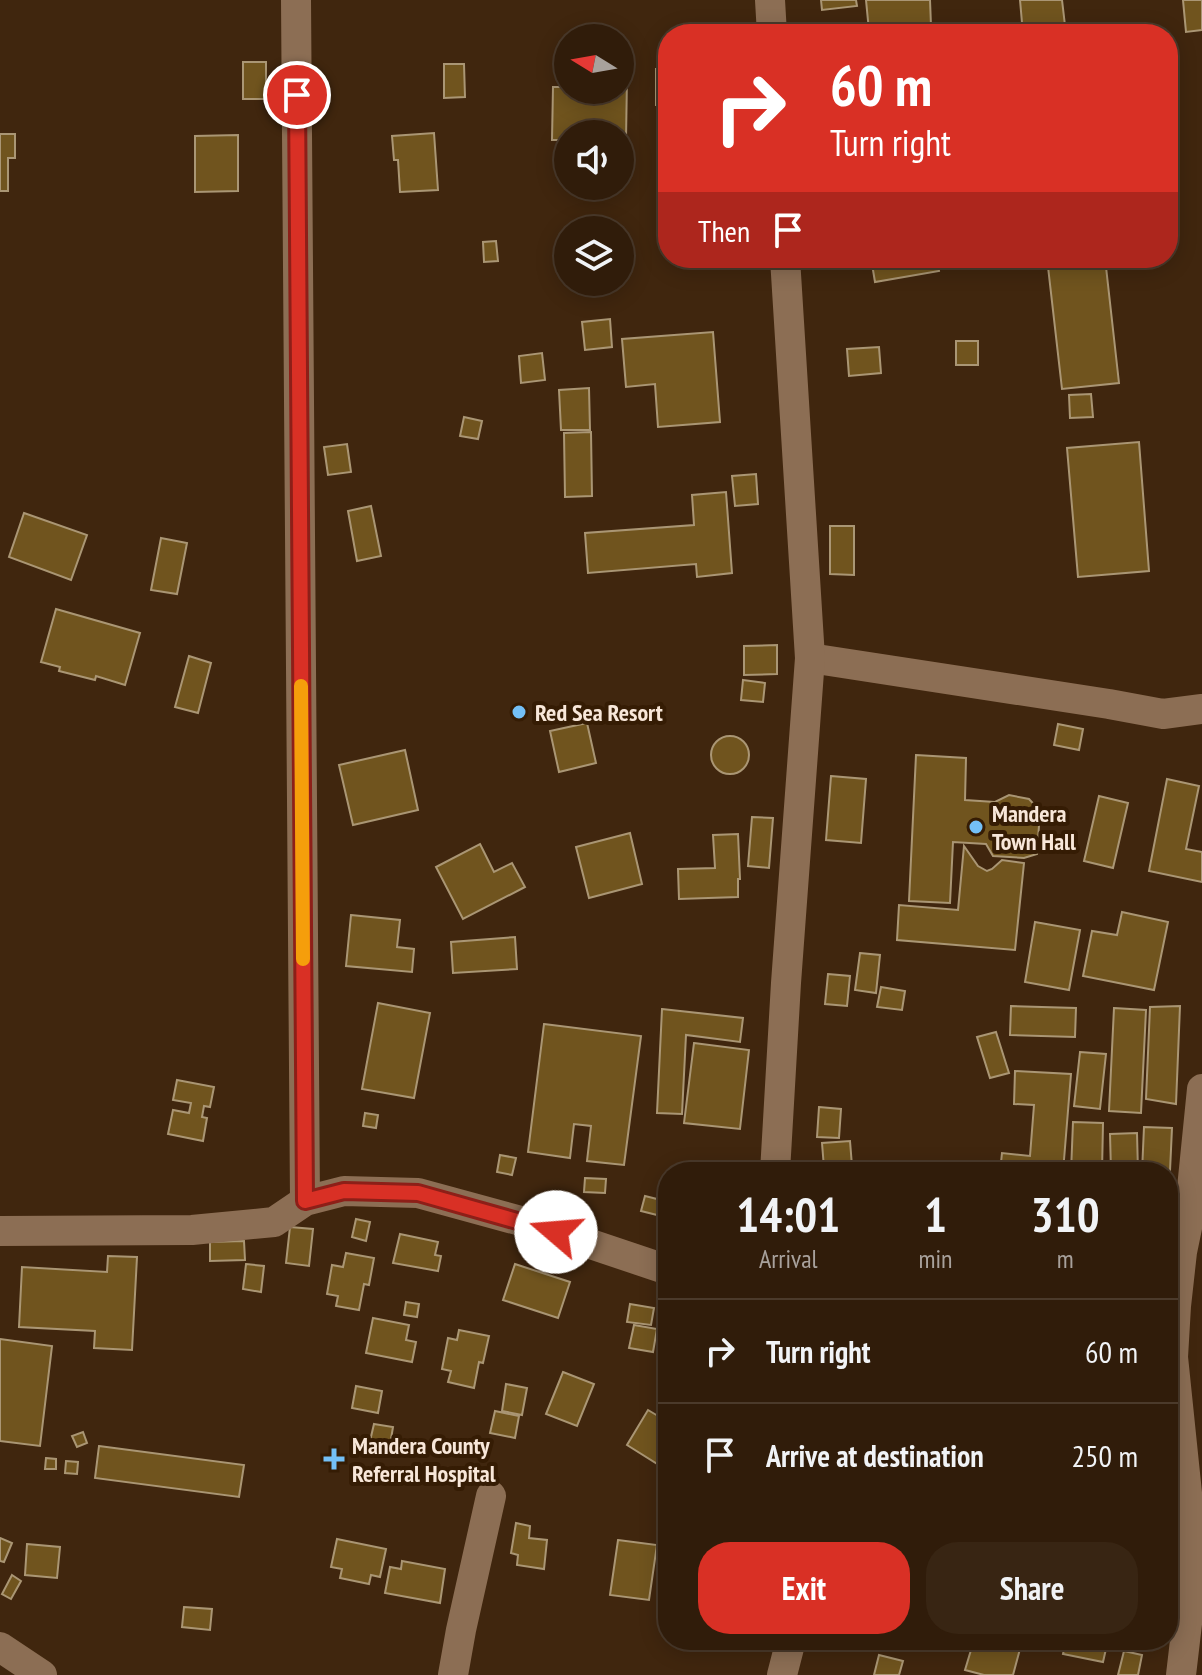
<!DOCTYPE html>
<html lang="en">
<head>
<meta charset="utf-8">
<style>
	:root { --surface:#301c0a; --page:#382513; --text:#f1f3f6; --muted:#a8a19c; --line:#4b3a2b; --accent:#d93025 }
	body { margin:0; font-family:"PT Sans Narrow",sans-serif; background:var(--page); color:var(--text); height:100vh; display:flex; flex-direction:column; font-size:30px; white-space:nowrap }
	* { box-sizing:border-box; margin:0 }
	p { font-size:26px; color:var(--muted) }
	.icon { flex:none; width:44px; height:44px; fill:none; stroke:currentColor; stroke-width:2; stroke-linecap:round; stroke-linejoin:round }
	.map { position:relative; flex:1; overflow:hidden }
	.details { position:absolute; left:658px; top:1162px; width:520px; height:488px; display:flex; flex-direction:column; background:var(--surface); border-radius:32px; box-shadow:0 4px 20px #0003,0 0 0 2px var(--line) }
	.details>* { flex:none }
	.hud { position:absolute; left:658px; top:24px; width:520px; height:244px; border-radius:32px; box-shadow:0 4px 20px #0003,0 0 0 2px var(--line); background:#d93025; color:#fff; overflow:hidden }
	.needle { width:52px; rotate:281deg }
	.buttons { position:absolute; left:554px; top:24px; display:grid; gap:16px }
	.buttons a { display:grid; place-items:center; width:80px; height:80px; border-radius:50%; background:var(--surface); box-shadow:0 4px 20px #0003,0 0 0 2px var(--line); font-size:40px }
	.pin { position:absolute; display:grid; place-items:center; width:68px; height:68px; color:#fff; margin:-34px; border:4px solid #fff; border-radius:50%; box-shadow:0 2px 8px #0007 }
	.me { position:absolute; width:88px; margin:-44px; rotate:288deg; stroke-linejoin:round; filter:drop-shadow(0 0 6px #0008) }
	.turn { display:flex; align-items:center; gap:28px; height:168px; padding:0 40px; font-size:36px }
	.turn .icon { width:104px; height:104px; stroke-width:2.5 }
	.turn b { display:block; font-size:56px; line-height:68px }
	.then { display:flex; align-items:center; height:76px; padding:0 40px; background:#0003; gap:16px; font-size:30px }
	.eta { display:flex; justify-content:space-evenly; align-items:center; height:136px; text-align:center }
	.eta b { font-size:48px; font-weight:700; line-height:56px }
	.action { display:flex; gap:16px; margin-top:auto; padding:16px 40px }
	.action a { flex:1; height:92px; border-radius:32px; background:var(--accent); color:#fff; font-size:32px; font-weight:700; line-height:92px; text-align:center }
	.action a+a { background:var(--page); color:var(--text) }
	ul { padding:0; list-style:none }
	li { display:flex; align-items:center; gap:24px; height:104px; padding:0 40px; border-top:2px solid var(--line) }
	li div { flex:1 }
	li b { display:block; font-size:30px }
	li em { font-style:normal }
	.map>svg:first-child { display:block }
	.building { fill:#70541e; stroke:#aa9674; stroke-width:2 }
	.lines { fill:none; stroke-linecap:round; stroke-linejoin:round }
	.minor { stroke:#8c6e54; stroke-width:30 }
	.route-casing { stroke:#8d1f18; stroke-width:20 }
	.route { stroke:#d93025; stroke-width:14 }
	.slow { stroke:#f59e0b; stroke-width:14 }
	.poi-dot { fill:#74c0f6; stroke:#351c04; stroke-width:3 }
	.labels { text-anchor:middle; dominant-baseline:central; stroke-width:8; stroke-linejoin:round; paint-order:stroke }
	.poi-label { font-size:24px; font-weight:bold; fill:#f8e7d9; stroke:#351c04; text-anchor:start }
</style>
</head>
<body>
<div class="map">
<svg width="1202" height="1675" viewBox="0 0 1202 1675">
	<rect width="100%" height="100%" fill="#40260e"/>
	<g class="building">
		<path d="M821 0H856L857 6 822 10Z"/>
		<path d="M866 0H930L931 26 869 31Z"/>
		<path d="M1020 0H1062L1066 34H1023Z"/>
		<path d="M1183 0H1202V30L1186 32Z"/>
		<rect x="243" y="62" width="23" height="37"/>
		<path d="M444 64H464L465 97 444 98Z"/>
		<rect x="656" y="69" width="12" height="36"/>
		<path d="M620 77H627L626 140H620V134H568V140H552L553 87H568V90H620Z"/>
		<path d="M434 133 438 190 400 192 398 160H394L392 136Z"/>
		<path d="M0 134H15V158H8V191H0Z"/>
		<path d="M238 135V191L195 192V136Z"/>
		<path d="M496 241 498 261 484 262 483 242Z"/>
		<path d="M871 258H937L939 271 875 282Z"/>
		<path d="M1047 258H1105L1119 383 1062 389Z"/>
		<path d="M610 319 612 347 585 350 582 322Z"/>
		<path d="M713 332 720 422 658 427 655 384 626 387 622 339Z"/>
		<rect x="956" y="341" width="22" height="24"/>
		<path d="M879 347 881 373 849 376 847 349Z"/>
		<path d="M542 353 545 380 521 383 519 356Z"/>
		<path d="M589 388 590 430H561L559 390Z"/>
		<path d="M1091 394 1093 417 1070 418 1069 395Z"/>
		<path d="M464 417 482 421 478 439 460 436Z"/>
		<path d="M591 432 592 496 565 497 564 433Z"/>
		<path d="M1139 442 1149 571 1078 577 1067 448Z"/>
		<path d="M347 444 351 472 328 475 324 447Z"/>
		<path d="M756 474 758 504 735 506 732 476Z"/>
		<path d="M726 492 732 573 697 577 696 564 588 573 585 533 694 525 692 495Z"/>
		<path d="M371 506 381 556 357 561 348 511Z"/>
		<path d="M24 513 87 535 71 580 9 557Z"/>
		<path d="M830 526H854V575L830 574Z"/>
		<path d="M161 538 187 543 177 594 151 590Z"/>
		<path d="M56 609 140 633 125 685 96 676 95 680 59 671 60 667 41 662Z"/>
		<path d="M777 645V674L744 675V646Z"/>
		<path d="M189 656 211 663 198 713 175 707Z"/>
		<path d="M743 680 765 683 763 702 741 700Z"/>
		<path d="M587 723 596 763 559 772 550 731Z"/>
		<path d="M1058 724 1083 729 1079 750 1054 745Z"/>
		<circle cx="730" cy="755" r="19"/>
		<path d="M405 750 418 810 353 825 339 765Z"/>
		<path d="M916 755 966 758 965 800 995 802 1009 795 1029 799 1040 811 1037 854 1024 858 993 856 986 844 953 842 950 903 909 901Z"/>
		<path d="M831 776 866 779 861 843 826 840Z"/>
		<path d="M1167 779 1199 786 1186 849 1202 852V882L1149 871Z"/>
		<path d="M1099 796 1128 803 1113 868 1084 861Z"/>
		<path d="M752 817 773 818 769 868 748 866Z"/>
		<path d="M630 833 642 884 589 898 576 847Z"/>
		<path d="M738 834 740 879H738V897L679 899 678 869 715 868 713 835Z"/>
		<path d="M480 844 494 872 512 863 525 887 463 919 436 867Z"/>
		<path d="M964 846 978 866 987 871 992 869 1002 860 1024 863 1015 950 897 940 899 905 958 910Z"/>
		<path d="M1122 912 1168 922 1154 990 1083 976 1092 931 1117 935Z"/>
		<path d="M351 915 400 920 397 947 414 949 412 972 346 966Z"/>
		<path d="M1035 922 1080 930 1069 990 1025 982Z"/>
		<path d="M515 937 517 969 453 973 451 942Z"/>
		<path d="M860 953 880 955 876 993 855 990Z"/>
		<path d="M828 974 850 976 847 1006 825 1004Z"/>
		<path d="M881 987 905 991 902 1010 877 1007Z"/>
		<path d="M378 1003 430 1013 414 1098 362 1089Z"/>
		<path d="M1011 1006 1076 1008 1075 1037 1010 1035Z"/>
		<path d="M1180 1006 1176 1104 1146 1099 1150 1007Z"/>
		<path d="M1114 1008 1146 1010 1141 1113 1109 1111Z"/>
		<path d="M662 1009 743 1018 740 1042 686 1035 682 1114 657 1113Z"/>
		<path d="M544 1024 641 1036 624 1165 587 1161 591 1126 574 1124 570 1158 528 1152Z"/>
		<path d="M996 1032 1009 1073 990 1078 977 1037Z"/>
		<path d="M694 1043 749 1050 740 1129 684 1123Z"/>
		<path d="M1080 1052 1106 1054 1100 1109 1074 1106Z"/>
		<path d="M1015 1071 1071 1074 1063 1172H1000L1002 1153 1030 1156 1034 1105 1014 1104Z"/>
		<path d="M177 1080 214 1087 210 1107 204 1106 202 1117 207 1118 203 1141 168 1134 173 1110 189 1113 191 1103 173 1100Z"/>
		<path d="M819 1107 841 1109 839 1138 817 1137Z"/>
		<path d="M365 1113 378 1115 376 1128 363 1126Z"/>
		<path d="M1073 1122 1103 1123 1102 1172H1071Z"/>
		<path d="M1144 1127 1172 1128 1169 1192 1168 1172H1142Z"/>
		<path d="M1137 1133 1138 1172H1111L1110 1134Z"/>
		<path d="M850 1141 852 1166 824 1168 822 1143Z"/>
		<path d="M500 1155 516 1158 512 1175 497 1172Z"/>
		<path d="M585 1178 606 1179 605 1193 584 1192Z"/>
		<path d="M645 1196 661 1200 657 1215 641 1211Z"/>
		<path d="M356 1219 370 1222 366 1241 352 1237Z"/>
		<path d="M290 1227 313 1229 309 1266 286 1263Z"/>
		<path d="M400 1234 438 1242 435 1255 441 1256 438 1271 393 1263Z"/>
		<path d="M244 1241 245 1260 210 1261V1242Z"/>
		<path d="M346 1253 374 1258 369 1285 364 1284 359 1310 336 1306 338 1296 327 1294 332 1265 343 1267Z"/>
		<path d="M108 1256 137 1257 132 1350 94 1348 95 1331 19 1327 22 1267 107 1272Z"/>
		<path d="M246 1264 264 1266 261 1292 243 1289Z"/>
		<path d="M515 1264 570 1282 558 1318 503 1300Z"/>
		<path d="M406 1302 419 1304 417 1317 404 1315Z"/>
		<path d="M630 1304 654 1308 651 1325 627 1322Z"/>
		<path d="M373 1318 409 1325 406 1340 416 1342 412 1362 366 1353Z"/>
		<path d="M634 1325 657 1329 653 1352 629 1348Z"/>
		<path d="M459 1330 489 1336 483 1363 479 1362 474 1388 448 1382 451 1371 442 1369 448 1338 457 1340Z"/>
		<path d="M0 1339 52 1346 40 1446 0 1441Z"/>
		<path d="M563 1372 594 1384 577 1426 546 1414Z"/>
		<path d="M506 1384 527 1388 522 1415 502 1411Z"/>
		<path d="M356 1386 382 1391 378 1413 352 1408Z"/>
		<path d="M648 1410 668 1422V1449L659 1465 627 1445Z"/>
		<path d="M495 1411 519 1416 515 1438 490 1433Z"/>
		<path d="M374 1424 393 1427 390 1445 370 1441Z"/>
		<path d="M83 1432 87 1443 77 1447 72 1436Z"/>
		<path d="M99 1446 244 1465 239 1497 95 1478Z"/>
		<path d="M46 1458 56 1459V1469H45Z"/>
		<path d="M66 1461 78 1462 77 1474 65 1473Z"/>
		<path d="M516 1523 530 1526 529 1538 547 1540 544 1569 517 1565 518 1555 511 1553Z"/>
		<path d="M0 1538 12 1543 4 1562 0 1561Z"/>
		<path d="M337 1539 386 1549 380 1577 371 1575 369 1584 340 1578 342 1569 331 1567Z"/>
		<path d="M618 1540 657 1545 649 1600 610 1595Z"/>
		<path d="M27 1544 60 1547 57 1578 25 1575Z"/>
		<path d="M402 1561 445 1569 440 1603 385 1593 390 1567 401 1569Z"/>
		<path d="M12 1575 21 1581 11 1599 2 1594Z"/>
		<path d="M184 1607 212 1609 210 1630 182 1627Z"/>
		<path d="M846 1640H867L866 1647 846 1644Z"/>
		<path d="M877 1640H914L912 1649Z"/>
		<path d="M974 1640H987L1020 1649 1013 1675H984L965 1670Z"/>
		<path d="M1066 1640H1108L1103 1662 1063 1654Z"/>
		<path d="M1124 1651 1142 1655 1138 1675H1118Z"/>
		<path d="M879 1655 903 1661 899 1675H874Z"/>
	</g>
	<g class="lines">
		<g class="minor">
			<path d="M296 0 305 1201"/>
			<path d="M770 0 772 34"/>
			<path d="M810 658 1109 704 1163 714 1202 709"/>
			<path d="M775 1172 786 983 810 658 785 258"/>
			<path d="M0 1231 192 1230 274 1222 305 1201 344 1191 418 1193 528 1223 668 1270"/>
			<path d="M0 1647 42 1675"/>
			<path d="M453 1675 461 1630 491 1496"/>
			<path d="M782 1675 791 1640"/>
			<path d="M1181 1675 1190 1598 1191 1532 1173 1357 1176 1306 1182 1252 1189 1218 1202 1089"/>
		</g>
	</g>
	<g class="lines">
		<defs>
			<path id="route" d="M297 95 305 1201 344 1191 418 1193 556 1232"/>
		</defs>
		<use href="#route" class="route-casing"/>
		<use href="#route" class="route"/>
		<path class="slow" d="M301 686 303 959"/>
	</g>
	<g class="poi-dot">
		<circle cx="519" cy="712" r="8"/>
		<circle cx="976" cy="827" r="8"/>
		<path d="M330 1447h8v8h8v8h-8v8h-8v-8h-8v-8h8z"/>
	</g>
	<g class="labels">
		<g class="poi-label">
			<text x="535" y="712">Red Sea Resort</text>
			<text x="992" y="813">Mandera<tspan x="992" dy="28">Town Hall</tspan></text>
			<text x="352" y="1445">Mandera County<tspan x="352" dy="28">Referral Hospital</tspan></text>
		</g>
	</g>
</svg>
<div class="buttons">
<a><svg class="needle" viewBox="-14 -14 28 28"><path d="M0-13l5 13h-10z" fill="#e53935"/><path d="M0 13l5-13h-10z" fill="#a8a19c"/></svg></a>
<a><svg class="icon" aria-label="sound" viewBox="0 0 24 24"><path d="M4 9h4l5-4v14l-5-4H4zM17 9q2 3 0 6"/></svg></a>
<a><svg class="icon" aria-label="layers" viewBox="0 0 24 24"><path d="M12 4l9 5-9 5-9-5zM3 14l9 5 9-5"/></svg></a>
</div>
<div class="pin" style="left:297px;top:95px;background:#d93025"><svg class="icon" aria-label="arrive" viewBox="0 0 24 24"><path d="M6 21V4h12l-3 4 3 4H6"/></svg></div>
<svg class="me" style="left:556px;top:1232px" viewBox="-20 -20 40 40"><circle r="19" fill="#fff"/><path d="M0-13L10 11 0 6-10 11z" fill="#d93025"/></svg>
<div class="hud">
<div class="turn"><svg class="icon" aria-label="right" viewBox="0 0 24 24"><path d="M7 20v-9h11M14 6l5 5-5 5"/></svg><div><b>60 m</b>Turn right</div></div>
<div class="then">Then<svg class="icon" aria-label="arrive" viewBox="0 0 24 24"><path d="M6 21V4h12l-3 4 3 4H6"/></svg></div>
</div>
<section class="details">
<div class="eta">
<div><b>14:01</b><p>Arrival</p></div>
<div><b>1</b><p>min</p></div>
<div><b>310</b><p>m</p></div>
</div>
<ul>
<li><svg class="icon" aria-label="right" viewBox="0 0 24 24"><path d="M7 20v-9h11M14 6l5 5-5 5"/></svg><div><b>Turn right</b></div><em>60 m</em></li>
<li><svg class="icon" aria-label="arrive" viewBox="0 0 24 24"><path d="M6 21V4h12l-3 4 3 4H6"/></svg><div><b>Arrive at destination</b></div><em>250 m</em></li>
</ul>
<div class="action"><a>Exit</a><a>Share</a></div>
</section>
</div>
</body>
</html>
